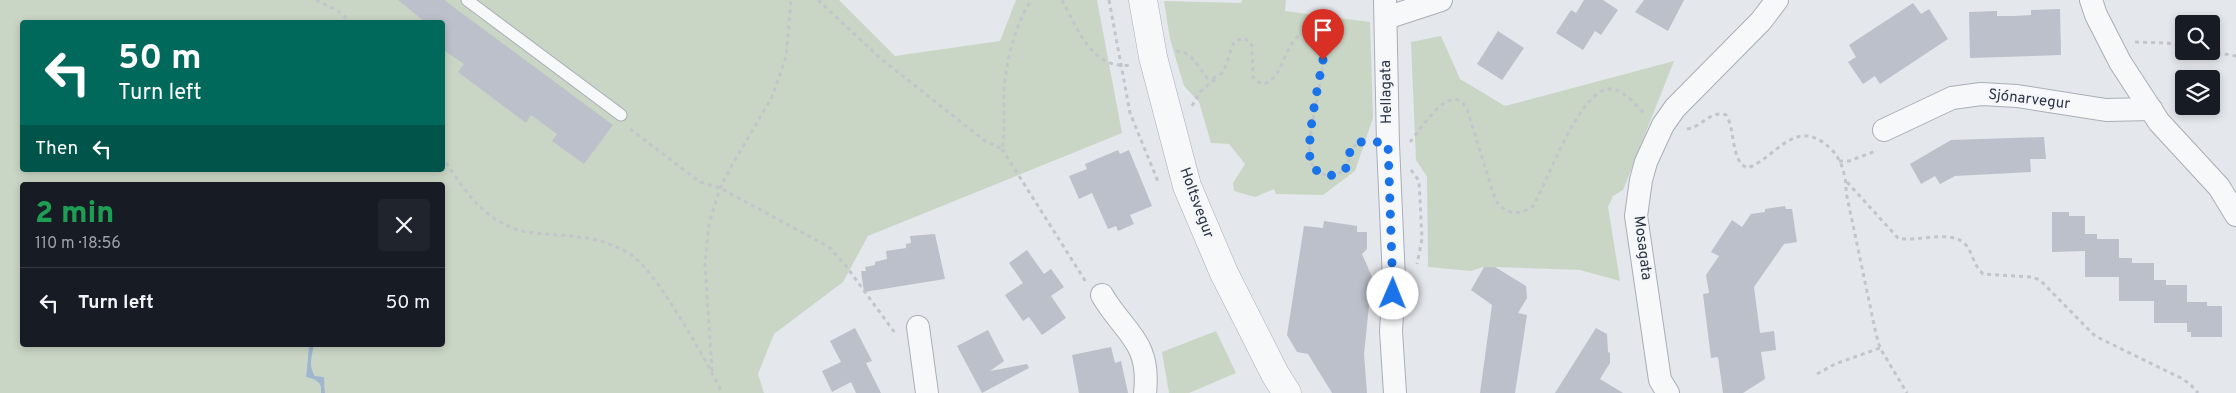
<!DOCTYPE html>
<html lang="en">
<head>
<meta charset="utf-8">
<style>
	:root { --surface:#171b24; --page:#20242c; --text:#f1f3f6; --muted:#9ea1a6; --line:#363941 }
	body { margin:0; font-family:Overpass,sans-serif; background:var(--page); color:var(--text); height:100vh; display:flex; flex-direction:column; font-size:19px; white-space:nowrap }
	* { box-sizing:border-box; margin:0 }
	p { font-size:16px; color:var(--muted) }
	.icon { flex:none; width:28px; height:28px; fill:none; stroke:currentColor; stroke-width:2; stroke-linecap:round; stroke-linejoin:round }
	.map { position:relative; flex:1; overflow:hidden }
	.panel { position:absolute; left:20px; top:182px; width:425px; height:165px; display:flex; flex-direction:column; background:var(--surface); border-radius:5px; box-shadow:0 2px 8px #0003 }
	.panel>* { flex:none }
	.banner { position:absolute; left:20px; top:20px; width:425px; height:152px; border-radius:5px; box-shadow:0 2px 8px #0003; background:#00695c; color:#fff; overflow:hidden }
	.controls { position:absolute; left:2175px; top:15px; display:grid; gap:10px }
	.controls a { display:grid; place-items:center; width:45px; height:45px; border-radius:5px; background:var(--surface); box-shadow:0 2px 8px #0003; font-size:25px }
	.pin { position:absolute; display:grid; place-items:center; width:42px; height:42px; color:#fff; margin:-51px -21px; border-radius:50% 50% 50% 0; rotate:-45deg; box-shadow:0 0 5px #0007 }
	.pin .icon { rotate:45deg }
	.me { position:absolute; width:55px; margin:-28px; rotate:1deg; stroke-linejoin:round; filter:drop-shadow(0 0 4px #0008) }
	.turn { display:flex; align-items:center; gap:18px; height:105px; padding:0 15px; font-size:22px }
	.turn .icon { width:65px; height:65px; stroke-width:2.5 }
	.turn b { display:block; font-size:35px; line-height:42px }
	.then { display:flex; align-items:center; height:48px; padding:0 15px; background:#0003; gap:10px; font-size:19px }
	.round { display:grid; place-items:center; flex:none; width:52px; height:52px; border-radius:5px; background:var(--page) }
	.summary { display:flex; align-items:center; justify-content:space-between; height:85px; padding:0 15px }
	h1 { font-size:30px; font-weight:800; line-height:38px; color:#1e9e55 }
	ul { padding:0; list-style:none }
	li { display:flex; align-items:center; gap:15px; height:70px; padding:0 15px; border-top:1px solid var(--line) }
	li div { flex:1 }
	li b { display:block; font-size:19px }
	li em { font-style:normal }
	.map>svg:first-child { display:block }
	.green { fill:#cad6c5; fill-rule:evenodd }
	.water { fill:#9fb6cc }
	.building { fill:#bbc0ca }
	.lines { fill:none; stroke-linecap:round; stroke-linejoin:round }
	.service-casing { stroke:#a9aeb7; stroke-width:13 }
	.minor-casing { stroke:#a9aeb7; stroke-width:24 }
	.tertiary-casing { stroke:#a9aeb7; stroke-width:29 }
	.path { stroke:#c2c5cb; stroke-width:3; stroke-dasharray:4 4; stroke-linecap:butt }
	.service { stroke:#f7f8fa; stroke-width:11 }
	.minor { stroke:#f7f8fa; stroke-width:22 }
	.tertiary { stroke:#f7f8fa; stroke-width:28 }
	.route { stroke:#1a73e8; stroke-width:9; stroke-dasharray:0 16.2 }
	.labels { text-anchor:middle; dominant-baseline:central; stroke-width:4.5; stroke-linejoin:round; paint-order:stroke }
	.street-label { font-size:15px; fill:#2b3545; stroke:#f4f6f9 }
</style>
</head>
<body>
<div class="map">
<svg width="2236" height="393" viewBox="0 0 2236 393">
	<rect width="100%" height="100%" fill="#e4e7ec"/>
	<g class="green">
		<path d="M0 0H839L895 56 1000 41 1016 0H1097L1122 133 868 236 843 282 774 334 758 374 764 393H325V385L311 371V354L314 345H442V185H22V345H309L306 377C316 380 322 381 321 393H0ZM22 22H442V170H22Z"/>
		<path d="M1242 0H1286L1285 11 1370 22 1373 118 1355 171 1323 195 1276 194 1274 189 1255 197 1234 191 1233 183 1245 164 1229 144 1211 143 1199 102 1184 86 1170 39 1164 1 1241 3Z"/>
		<path d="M1441 36 1460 79 1505 106 1674 61 1623 190 1613 196 1608 207 1620 281 1580 270 1495 267H1483L1471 271 1428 267 1427 177 1416 160 1411 42Z"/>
		<path d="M1216 331 1236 373 1189 393H1169L1162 352Z"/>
	</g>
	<path class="water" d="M309 345H314C312 355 308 366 315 376L324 377 325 393H321C322 381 316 380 306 377Z"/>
	<g class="building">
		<path d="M398 0H444L613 125 584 164 552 141 557 134 531 115 526 123 458 72 464 64 442 49V22H425Z"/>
		<path d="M1584 0H1603L1618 10 1601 35 1595 31 1583 50 1556 33 1571 10 1576 13Z"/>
		<path d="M1644 0H1684L1668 31 1635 12Z"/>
		<path d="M1913 3 1921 14 1929 9 1948 39 1880 84 1875 76 1863 84 1848 62 1856 57 1849 45Z"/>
		<path d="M2060 9 2061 55 1970 58 1969 12 1997 11V16H2014L2031 15V10Z"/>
		<path d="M1498 31 1524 48 1502 80 1477 64Z"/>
		<path d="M2044 137 2046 159H2030L2031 172 1955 176 1940 184 1935 176 1921 184 1910 164 1951 140Z"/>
		<path d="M1118 150 1120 154 1129 150 1152 206 1130 215 1134 224 1118 231 1116 226 1108 229 1092 193 1079 199 1069 176 1087 169 1085 164Z"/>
		<path d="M1785 206 1786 209H1792L1797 242 1784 244 1754 287 1760 333 1774 331 1776 350 1761 352 1765 379 1743 393H1723L1718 357 1711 358 1703 294 1709 293 1706 275 1719 256 1711 252 1732 220 1742 227 1751 214 1765 212V209Z"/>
		<path d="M2052 212H2069V216H2085V234H2097V239H2119V258H2132V263H2154V280H2166V285H2187V302H2207V306H2222V337H2191V332H2187V323H2154V301H2119V277H2085V251L2052 252Z"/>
		<path d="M1324 221 1357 226V232H1367V249L1362 254 1372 277 1364 354 1367 393H1332L1308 354 1297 352 1287 335 1304 226 1323 228Z"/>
		<path d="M935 234 945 279 864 292 861 271H866L865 267 875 265V262L887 259 886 251 906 248V244L911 243 910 236Z"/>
		<path d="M1027 250 1044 274 1051 269 1064 287 1051 296 1066 318 1042 335 1029 317 1023 321 1005 295 1023 283 1009 263Z"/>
		<path d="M1484 267H1495L1526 286 1527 298 1518 313 1527 315 1515 393H1480L1492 305 1471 290Z"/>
		<path d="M855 328 872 361 866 363 881 393H856L851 382 832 392 822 371 841 362 830 341Z"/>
		<path d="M1596 328 1607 334 1608 352 1610 353V363L1600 379 1623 393H1555Z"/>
		<path d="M988 330 1004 361 990 371 1027 364 1029 368 982 393 957 346Z"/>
		<path d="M1111 347 1115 363 1121 361 1128 393H1079L1072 355Z"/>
	</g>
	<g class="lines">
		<defs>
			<path id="service" d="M467 0 621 115"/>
			<g id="minor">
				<path d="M1385 0 1388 144 1394 280 1391 331 1395 393"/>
				<path d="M2091 0 2096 15 2120 62 2159 122 2219 187 2236 215"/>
				<path d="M1386 18 1441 0"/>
				<path d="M1884 130 1952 98 1981 94 2017 96 2106 110 2151 109"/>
				<path d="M1102 295C1124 333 1151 341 1145 393"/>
				<path d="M918 327 927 393"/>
				<path d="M1668 393 1660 380 1636 216 1641 180 1646 162 1663 125 1675 108 1761 21 1777 0"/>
			</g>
			<path id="tertiary" d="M1143 0 1153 57 1187 186 1224 273 1275 374 1287 393"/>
		</defs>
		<use href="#service" class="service-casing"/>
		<use href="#minor" class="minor-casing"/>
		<use href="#tertiary" class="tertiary-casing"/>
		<g class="path">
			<path d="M316 0 338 11 351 22"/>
			<path d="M818 0 880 58 985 141 1002 149C1006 129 1003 109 1004 88 1007 58 1015 26 1031 0"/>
			<path d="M1062 0C1077 28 1092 70 1130 65"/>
			<path d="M1109 0 1130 113 1159 184"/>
			<path d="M2135 42 2167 43 2184 46"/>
			<path d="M1176 51C1193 52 1197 66 1207 78 1229 80 1226 55 1235 41L1244 38 1251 43 1252 47 1253 77 1261 84C1287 84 1284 23 1314 35 1346 48 1279 175 1329 175 1336 176 1342 172 1346 167 1350 161 1349 153 1354 146L1366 141"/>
			<path d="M2209 51 2236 56"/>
			<path d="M1192 106 1200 92 1215 79"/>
			<path d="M630 129 700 182 720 188 829 247 846 266 895 333"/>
			<path d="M1687 129C1702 127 1710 110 1726 115 1736 130 1730 160 1747 168 1776 159 1795 114 1831 149 1841 158 1847 178 1846 192L1876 334 1880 348 1907 393"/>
			<path d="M1410 142C1422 128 1451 79 1467 109L1495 199C1504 214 1518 217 1533 206 1547 183 1580 87 1611 89 1625 90 1635 105 1644 113"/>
			<path d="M1002 149 1086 282"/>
			<path d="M442 156C464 191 489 229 535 233 572 237 596 234 630 254 656 270 708 363 722 393"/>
			<path d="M1839 161H1849L1876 151"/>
			<path d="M1411 170 1419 181 1422 239 1417 264"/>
			<path d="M1847 182 1898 238C1917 243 1951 228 1966 245 1973 253 1972 263 1983 274L2032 277 2040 280 2095 336 2181 378 2190 384 2198 393"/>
			<path d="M712 371 705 264 709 224 720 188 732 165 772 97 786 57 791 0"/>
			<path d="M1817 374 1835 364 1880 348"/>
		</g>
		<use href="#service" class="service"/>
		<use href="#minor" class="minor"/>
		<use href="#tertiary" class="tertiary"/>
	</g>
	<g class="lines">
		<path class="route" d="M1323 60C1319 81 1305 145 1311 162 1314 169 1318 173 1325 175 1333 177 1340 173 1346 168 1348 162 1348 157 1350 152 1356 136 1376 142 1388 144L1393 294"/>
	</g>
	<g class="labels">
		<g class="street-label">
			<text transform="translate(1387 92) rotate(-91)">Hellagata</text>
			<text transform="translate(2029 100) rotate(7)">Sjónarvegur</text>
			<text transform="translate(1196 203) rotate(70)">Holtsvegur</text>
			<text transform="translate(1642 248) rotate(83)">Mosagata</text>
		</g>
	</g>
</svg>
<div class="controls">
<a><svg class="icon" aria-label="search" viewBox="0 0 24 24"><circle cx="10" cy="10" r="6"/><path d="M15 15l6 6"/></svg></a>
<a><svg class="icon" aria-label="layers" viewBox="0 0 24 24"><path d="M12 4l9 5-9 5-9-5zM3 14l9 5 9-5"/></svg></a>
</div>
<div class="pin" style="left:1323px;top:60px;background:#d93025"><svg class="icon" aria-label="arrive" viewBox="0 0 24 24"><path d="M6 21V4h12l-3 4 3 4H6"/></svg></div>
<svg class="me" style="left:1393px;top:294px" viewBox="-20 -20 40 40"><circle r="19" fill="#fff"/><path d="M0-13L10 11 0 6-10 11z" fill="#1a73e8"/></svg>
<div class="banner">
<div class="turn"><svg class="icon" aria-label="left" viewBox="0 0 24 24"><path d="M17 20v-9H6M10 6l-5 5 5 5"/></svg><div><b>50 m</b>Turn left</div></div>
<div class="then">Then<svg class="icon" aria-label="left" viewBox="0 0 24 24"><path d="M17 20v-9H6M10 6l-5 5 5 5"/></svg></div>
</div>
<section class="panel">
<div class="summary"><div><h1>2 min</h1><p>110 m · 18:56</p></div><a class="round"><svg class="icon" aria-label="close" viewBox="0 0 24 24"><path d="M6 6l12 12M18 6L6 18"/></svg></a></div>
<ul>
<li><svg class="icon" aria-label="left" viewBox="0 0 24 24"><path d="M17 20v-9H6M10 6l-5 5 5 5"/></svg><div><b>Turn left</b></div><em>50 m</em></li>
</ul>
</section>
</div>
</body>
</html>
